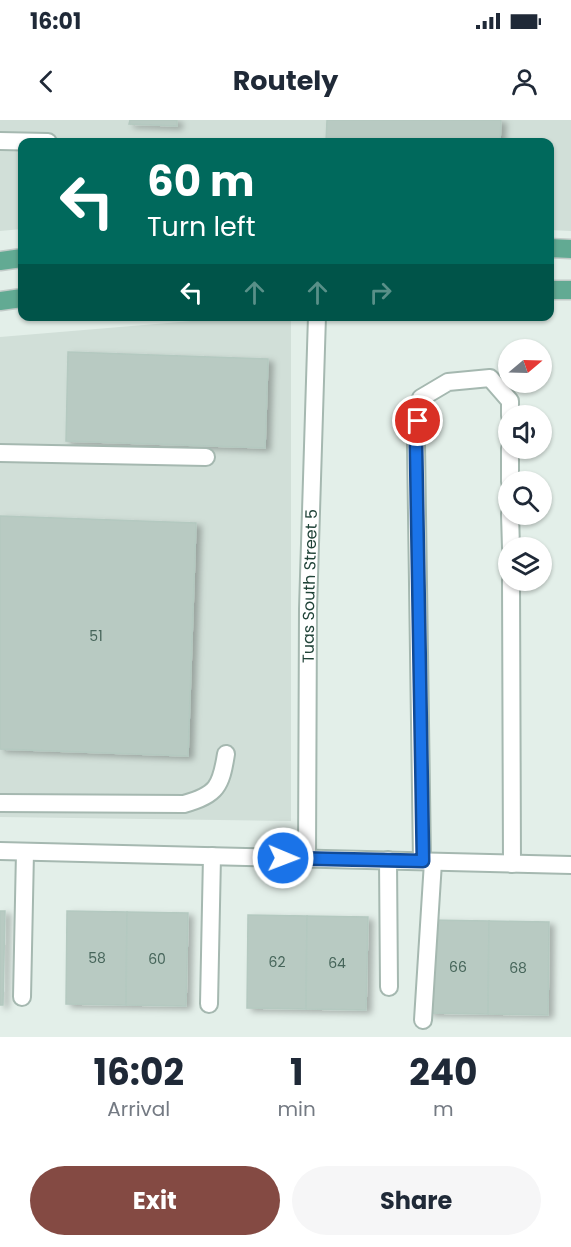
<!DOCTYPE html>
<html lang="en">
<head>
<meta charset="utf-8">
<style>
	:root { --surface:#fff; --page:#f6f6f7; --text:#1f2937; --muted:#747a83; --accent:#844a43 }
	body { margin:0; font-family:Poppins,sans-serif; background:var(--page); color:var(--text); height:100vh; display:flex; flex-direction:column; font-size:22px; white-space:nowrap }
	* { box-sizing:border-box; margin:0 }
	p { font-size:20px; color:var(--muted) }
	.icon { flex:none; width:33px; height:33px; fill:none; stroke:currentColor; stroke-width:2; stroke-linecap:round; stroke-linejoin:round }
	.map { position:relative; height:917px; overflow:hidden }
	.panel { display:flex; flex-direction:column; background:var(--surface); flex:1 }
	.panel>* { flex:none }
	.hud { position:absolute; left:18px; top:18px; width:536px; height:183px; border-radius:12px; box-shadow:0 2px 4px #0004; background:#00695c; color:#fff; overflow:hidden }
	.needle { width:39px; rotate:71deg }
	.tools { position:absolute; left:498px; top:219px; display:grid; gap:12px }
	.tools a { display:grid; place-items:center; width:54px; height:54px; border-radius:50%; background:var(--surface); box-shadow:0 2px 4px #0004; font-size:30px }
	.pin { position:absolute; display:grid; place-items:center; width:51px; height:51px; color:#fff; margin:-26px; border:3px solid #fff; border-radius:50%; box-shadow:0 2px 6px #0007 }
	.me { position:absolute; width:66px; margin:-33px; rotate:91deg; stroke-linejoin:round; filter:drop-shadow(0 0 4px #0008) }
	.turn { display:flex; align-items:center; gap:21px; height:126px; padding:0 30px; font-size:27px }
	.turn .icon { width:78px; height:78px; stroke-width:2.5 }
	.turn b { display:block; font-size:42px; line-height:51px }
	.lanes { display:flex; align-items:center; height:57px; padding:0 30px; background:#0003; justify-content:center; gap:30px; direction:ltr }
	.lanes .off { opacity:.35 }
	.eta { display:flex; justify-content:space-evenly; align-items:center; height:102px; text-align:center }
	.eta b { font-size:36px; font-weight:700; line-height:42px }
	.cta { display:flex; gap:12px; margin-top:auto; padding:12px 30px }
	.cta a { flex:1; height:69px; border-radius:36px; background:var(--accent); color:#fff; font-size:24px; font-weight:700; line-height:69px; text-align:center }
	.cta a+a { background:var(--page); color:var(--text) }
	.status { display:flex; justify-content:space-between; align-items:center; height:42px; padding:0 30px; background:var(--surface); direction:ltr }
	.status svg { height:16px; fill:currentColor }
	header { display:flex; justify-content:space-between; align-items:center; height:78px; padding:0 30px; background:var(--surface); font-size:27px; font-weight:700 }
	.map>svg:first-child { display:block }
	.built { fill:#d1dfd8 }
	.building { fill:#b8cac2; stroke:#b4c9c0; stroke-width:1.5; filter:url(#shadow) }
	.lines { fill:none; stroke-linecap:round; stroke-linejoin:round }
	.minor-casing { stroke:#a5b8b0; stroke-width:20 }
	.major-casing { stroke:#c1cac7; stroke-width:21 }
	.minor { stroke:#fff; stroke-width:16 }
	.major { stroke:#62aa93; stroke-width:18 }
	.route-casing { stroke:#114b97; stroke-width:15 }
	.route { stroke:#1a73e8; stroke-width:10 }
	.labels { text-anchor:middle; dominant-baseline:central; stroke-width:4.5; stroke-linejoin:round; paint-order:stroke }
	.number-label { font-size:14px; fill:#46655a }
	.street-label { font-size:16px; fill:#204338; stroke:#f4faf7 }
</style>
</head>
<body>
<div class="status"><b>16:01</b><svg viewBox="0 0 49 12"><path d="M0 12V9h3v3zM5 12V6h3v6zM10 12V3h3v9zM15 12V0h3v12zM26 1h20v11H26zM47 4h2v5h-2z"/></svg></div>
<header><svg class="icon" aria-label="back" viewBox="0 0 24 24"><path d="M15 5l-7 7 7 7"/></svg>Routely<svg class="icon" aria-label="person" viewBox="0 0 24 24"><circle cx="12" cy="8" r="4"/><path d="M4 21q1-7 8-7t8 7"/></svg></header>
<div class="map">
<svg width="571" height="917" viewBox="0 0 571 917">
	<defs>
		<filter id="shadow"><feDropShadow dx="5" dy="3" stdDeviation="3" flood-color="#0004"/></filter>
	</defs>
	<rect width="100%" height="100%" fill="#e3efe9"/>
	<g class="built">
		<path d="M0 0H571V111L549 110V22H22V109L0 111Z"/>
		<path d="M240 197H291V701L0 697V217Z"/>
	</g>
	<g class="building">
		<path d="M130 0H177V6L129 4Z"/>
		<path d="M327 0H501L500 22H326Z"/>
		<path d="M68 232 268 239 265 328 66 321Z"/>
		<path d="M0 396 196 403 188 636 0 629Z"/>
		<path d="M0 791H5L3 885H0Z"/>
		<path d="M67 791 127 792 126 885 66 884Z"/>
		<path d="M127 792 188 793 186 886 126 885Z"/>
		<path d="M248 795 307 796 306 889 247 888Z"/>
		<path d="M307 796 368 797 366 890 306 889Z"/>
		<path d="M429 800 489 801 488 894 428 893Z"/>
		<path d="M489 801 549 802 548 895 488 894Z"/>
	</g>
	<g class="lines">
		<defs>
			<g id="minor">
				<path d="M0 21 48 22"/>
				<path d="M510 328V362"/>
				<path d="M0 333 206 337"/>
				<path d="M510 394 511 428"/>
				<path d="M511 460 512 744"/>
				<path d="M0 683 184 684C217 675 221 666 226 634"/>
				<path d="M0 731 571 745"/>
				<path id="s1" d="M307 738 308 489 317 196"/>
				<path d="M388 740 389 867"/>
				<path d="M422 741 416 325 421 278 448 262 490 258 510 281V296"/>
				<path d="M22 877 25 732"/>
				<path d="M209 884 212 736"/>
				<path d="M423 900 433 742"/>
			</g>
			<g id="major">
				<path d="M549 128 571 129"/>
				<path d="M0 141 22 138"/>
				<path d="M549 170H571"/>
				<path d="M0 181 22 178"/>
			</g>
		</defs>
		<use href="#minor" class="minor-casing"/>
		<use href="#major" class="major-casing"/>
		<use href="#minor" class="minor"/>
		<use href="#major" class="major"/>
	</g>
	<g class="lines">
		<defs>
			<path id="route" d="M283 738 423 741 416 325 418 301"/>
		</defs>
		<use href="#route" class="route-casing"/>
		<use href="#route" class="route"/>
	</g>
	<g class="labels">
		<g class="number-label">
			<text x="96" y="516">51</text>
			<text x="97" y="838">58</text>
			<text x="157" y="839">60</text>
			<text x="277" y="842">62</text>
			<text x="337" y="843">64</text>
			<text x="458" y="847">66</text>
			<text x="518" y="848">68</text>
		</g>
		<g class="street-label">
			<text stroke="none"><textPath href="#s1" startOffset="272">Tuas South Street 5</textPath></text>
		</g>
	</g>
</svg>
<div class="tools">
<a><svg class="needle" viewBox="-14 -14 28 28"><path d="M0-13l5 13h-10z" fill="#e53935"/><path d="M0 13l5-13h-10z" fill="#747a83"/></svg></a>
<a><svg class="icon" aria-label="sound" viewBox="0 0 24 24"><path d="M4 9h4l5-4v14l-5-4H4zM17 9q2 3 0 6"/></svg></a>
<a><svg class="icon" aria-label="search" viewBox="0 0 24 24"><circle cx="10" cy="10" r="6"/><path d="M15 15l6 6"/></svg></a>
<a><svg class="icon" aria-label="layers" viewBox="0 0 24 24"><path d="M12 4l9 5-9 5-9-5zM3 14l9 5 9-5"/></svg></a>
</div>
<div class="pin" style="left:418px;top:301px;background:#d93025"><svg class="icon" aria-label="arrive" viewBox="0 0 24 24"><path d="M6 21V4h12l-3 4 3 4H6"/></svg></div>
<svg class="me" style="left:283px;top:738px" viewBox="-20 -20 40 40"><circle r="17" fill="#1a73e8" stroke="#fff" stroke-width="3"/><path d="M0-11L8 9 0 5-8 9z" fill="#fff"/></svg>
<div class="hud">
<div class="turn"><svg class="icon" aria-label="left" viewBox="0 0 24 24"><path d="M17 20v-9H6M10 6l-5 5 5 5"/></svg><div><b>60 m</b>Turn left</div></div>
<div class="lanes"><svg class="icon" aria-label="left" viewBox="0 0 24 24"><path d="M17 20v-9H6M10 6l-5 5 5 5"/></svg><svg class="icon off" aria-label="ahead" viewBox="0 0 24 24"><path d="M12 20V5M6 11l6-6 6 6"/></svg><svg class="icon off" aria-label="ahead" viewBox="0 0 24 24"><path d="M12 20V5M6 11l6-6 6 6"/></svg><svg class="icon off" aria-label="right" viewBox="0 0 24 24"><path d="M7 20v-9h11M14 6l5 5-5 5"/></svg></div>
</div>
</div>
<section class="panel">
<div class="eta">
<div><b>16:02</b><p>Arrival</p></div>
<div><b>1</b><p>min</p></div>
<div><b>240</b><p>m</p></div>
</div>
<div class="cta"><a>Exit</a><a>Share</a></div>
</section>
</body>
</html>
